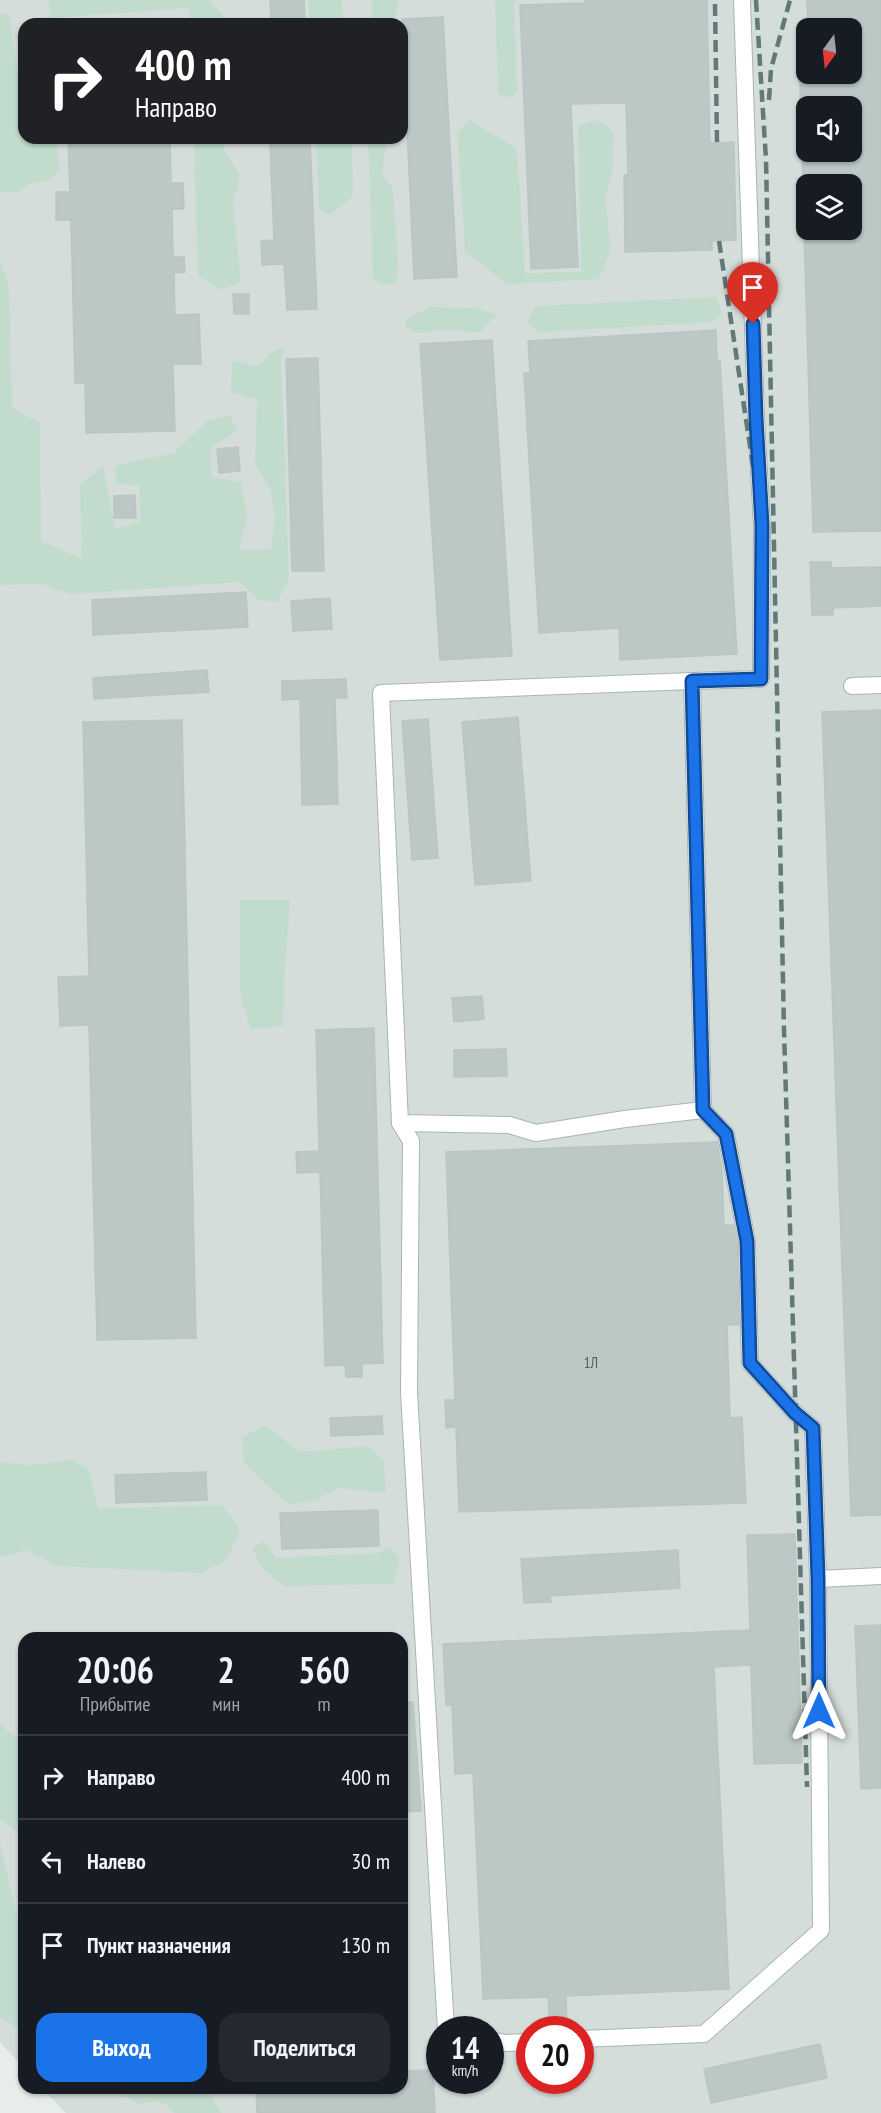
<!DOCTYPE html>
<html lang="ru">
<head>
<meta charset="utf-8">
<style>
	:root { --surface:#171b24; --page:#242831; --text:#f1f3f6; --muted:#9ea1a6; --line:#363941; --accent:#1a73e8 }
	body { margin:0; font-family:"PT Sans Narrow",sans-serif; background:var(--page); color:var(--text); height:100vh; display:flex; flex-direction:column; font-size:22px; white-space:nowrap }
	* { box-sizing:border-box; margin:0 }
	p { font-size:20px; color:var(--muted) }
	.icon { flex:none; width:33px; height:33px; fill:none; stroke:currentColor; stroke-width:2; stroke-linecap:round; stroke-linejoin:round }
	.map { position:relative; flex:1; overflow:hidden }
	.details { position:absolute; left:18px; top:1632px; width:390px; height:462px; display:flex; flex-direction:column; background:var(--surface); border-radius:18px; box-shadow:0 2px 4px #0004 }
	.details>* { flex:none }
	.guide { position:absolute; left:18px; top:18px; width:390px; height:126px; border-radius:18px; box-shadow:0 2px 4px #0004; background:#202124; color:#fff; overflow:hidden }
	.needle { width:39px; rotate:195deg }
	.tools { position:absolute; left:796px; top:18px; display:grid; gap:12px }
	.tools a { display:grid; place-items:center; width:66px; height:66px; border-radius:12px; background:var(--surface); box-shadow:0 2px 4px #0004; font-size:30px }
	.speed { position:absolute; left:426px; top:2016px; display:flex; gap:12px; font-size:30px; font-weight:700; text-align:center }
	.speed>* { display:grid; place-content:center; width:78px; height:78px; border-radius:50%; background:var(--surface); box-shadow:0 2px 4px #0004; line-height:1 }
	.speed small { font-size:15px; font-weight:400 }
	.speed .limit { border:9px solid #d22; background:#fff; color:#111 }
	.pin { position:absolute; display:grid; place-items:center; width:51px; height:51px; color:#fff; margin:-62px -26px; border-radius:50% 50% 50% 0; rotate:-45deg; box-shadow:0 0 6px #0007 }
	.pin .icon { rotate:45deg }
	.me { position:absolute; width:66px; margin:-33px; rotate:0deg; stroke-linejoin:round; filter:drop-shadow(0 0 4px #0008) }
	.turn { display:flex; align-items:center; gap:21px; height:126px; padding:0 18px; font-size:27px }
	.turn .icon { width:78px; height:78px; stroke-width:2.5 }
	.turn b { display:block; font-size:42px; line-height:51px }
	.eta { display:flex; justify-content:space-evenly; align-items:center; height:102px; text-align:center }
	.eta b { font-size:36px; font-weight:800; line-height:42px }
	.button { display:flex; gap:12px; margin-top:auto; padding:12px 18px }
	.button a { flex:1; height:69px; border-radius:18px; background:var(--accent); color:#fff; font-size:24px; font-weight:800; line-height:69px; text-align:center }
	.button a+a { background:var(--page); color:var(--text) }
	ul { padding:0; list-style:none }
	li { display:flex; align-items:center; gap:18px; height:84px; padding:0 18px; border-top:2px solid var(--line) }
	li div { flex:1 }
	li b { display:block; font-size:22px }
	li em { font-style:normal }
	.map>svg:first-child { display:block }
	.built { fill:#d4ddda; fill-rule:evenodd }
	.green { fill:#c1dccd }
	.building { fill:#bbc8c5; stroke:#b9c6c3; stroke-width:1.5 }
	.lines { fill:none; stroke-linecap:round; stroke-linejoin:round }
	.minor-casing { stroke:#a9b5b3; stroke-width:18 }
	.minor { stroke:#fff; stroke-width:16 }
	.rail { stroke:#617977; stroke-width:4.5; stroke-dasharray:12 6; stroke-linecap:butt }
	.route-casing { stroke:#114b97; stroke-width:15 }
	.route { stroke:#1a73e8; stroke-width:10 }
	.labels { text-anchor:middle; dominant-baseline:central; stroke-width:5; stroke-linejoin:round; paint-order:stroke }
	.number-label { font-size:15px; fill:#4c605e }
</style>
</head>
<body>
<div class="map">
<svg width="881" height="2113" viewBox="0 0 881 2113">
	<rect width="100%" height="100%" fill="#e6edeb"/>
	<path class="built" d="M0 0H881V2113H66L42 2088H402V1638H24V2068L0 2042ZM24 24H402V138H24ZM807 28H852V74H807ZM807 106H852V152H807ZM807 184H852V230H807ZM440 2030H490V2080H440ZM530 2030H580V2080H530Z"/>
	<g class="green">
		<path d="M51 0H209L227 20V24H190L189 8 51 18 48 1Z"/>
		<path d="M309 0H342L343 24H310Z"/>
		<path d="M372 0H398L393 24H372Z"/>
		<path d="M495 0H525L514 1 517 90 511 98 498 94Z"/>
		<path d="M0 13 9 15 24 117V138H47L56 143 60 169 48 181 30 183 17 193 0 191Z"/>
		<path d="M470 120 517 149 525 273 581 272 578 125 598 120 614 132 613 169 605 198 611 249 599 279 507 284 465 251 457 133Z"/>
		<path d="M194 138H224V150L240 176 233 203 241 281 221 290 198 276Z"/>
		<path d="M316 138H352L353 196 330 215 319 209Z"/>
		<path d="M368 138H387L382 174 393 189 398 261 397 282 384 285 373 279Z"/>
		<path d="M0 259 9 288 12 408 40 423 41 541 82 559 80 485 103 466 115 529 141 522 139 486 116 483 115 466 174 453 207 421 230 415 237 431 211 448V477L241 482 247 514 239 550 271 549 275 517 271 491 255 463 257 399 231 392 232 360 258 367 272 352 284 347 281 358 289 580 277 602 259 600 240 582 70 594 42 584 0 585Z"/>
		<path d="M716 297 721 312 713 322 540 332 528 323 535 306Z"/>
		<path d="M430 307 472 308 497 314 480 332 443 330 417 333 406 327V319Z"/>
		<path d="M240 900H290L284 980 283 1026 251 1029 240 994Z"/>
		<path d="M266 1426 300 1452 369 1446 384 1461 386 1493 339 1488 317 1499 289 1505 244 1463 242 1437Z"/>
		<path d="M71 1460 89 1469 98 1509 222 1505 240 1530 226 1561 200 1573 58 1566 26 1550 0 1557V1462L31 1465Z"/>
		<path d="M264 1541 276 1558 379 1553 390 1546 400 1560 393 1584 284 1586 262 1568 252 1548Z"/>
		<path d="M0 1722 8 1732 24 1740V1837L0 1818Z"/>
		<path d="M0 1844 21 1934 24 1936V2032L0 2017Z"/>
		<path d="M113 2088H206L221 2113H174L172 2109 159 2101 139 2104Z"/>
	</g>
	<g class="building">
		<path d="M270 0H304L305 24H271Z"/>
		<path d="M585 0H707L710 143 734 142 736 240 712 241V250L625 252 624 175H628L626 103 571 104 578 267 531 269 520 5 585 3Z"/>
		<path d="M881 0V531L813 532 804 230H852V184H803L802 152H852V106H800V74H852V28H808L807 1Z"/>
		<path d="M443 17 457 277 414 279 402 19Z"/>
		<path d="M68 138H170L171 183H183L184 209H172L173 257H184L185 272 174 273 175 315 199 314 201 364H173L175 431 86 433 85 383H75L71 220H56V192H70Z"/>
		<path d="M276 138H310L317 309 287 310 284 264 262 265 261 241 274 240 270 144 276 143Z"/>
		<path d="M233 294H249V314H234Z"/>
		<path d="M716 330 717 361H720L737 654 620 660 619 628 539 633 524 373H530L528 341Z"/>
		<path d="M492 340 512 656 440 660 420 344Z"/>
		<path d="M318 358 324 571H292L286 359Z"/>
		<path d="M238 447 240 471 219 473 217 449Z"/>
		<path d="M135 495 136 518H114V496Z"/>
		<path d="M810 562H831V568L881 567V606L833 608V615H812Z"/>
		<path d="M246 592 248 627 93 635 92 600Z"/>
		<path d="M330 598 332 629 293 631 291 601Z"/>
		<path d="M207 670 209 692 94 699 93 678Z"/>
		<path d="M346 679 347 698H335L338 804 302 805 300 699 282 700V681Z"/>
		<path d="M881 710V1515L851 1516 822 712Z"/>
		<path d="M518 717 531 881 475 885 462 722Z"/>
		<path d="M428 719 438 858 412 860 402 721Z"/>
		<path d="M182 720 196 1338 97 1340 89 1025 60 1026 58 977 89 976 83 722Z"/>
		<path d="M482 996 484 1019 454 1022 452 998Z"/>
		<path d="M374 1028 383 1363 362 1364V1377H346L345 1365 325 1366 320 1172 297 1173 296 1152 319 1151 316 1030Z"/>
		<path d="M506 1049 507 1076 454 1077V1050Z"/>
		<path d="M717 1142 722 1170 724 1225H733L737 1242 739 1325H727L730 1418 742 1417 746 1503 459 1512 456 1427 446 1428 445 1400H455L446 1152Z"/>
		<path d="M382 1416 383 1434 331 1436 330 1418Z"/>
		<path d="M206 1472 207 1500 116 1503 115 1475Z"/>
		<path d="M378 1510 379 1546 282 1549 280 1513Z"/>
		<path d="M795 1534 802 1763 754 1764 751 1665 714 1667 729 1989 566 1996 567 2027 550 2028 548 1997 483 1999 473 1773 455 1774 452 1705H446L443 1644 750 1630 747 1535Z"/>
		<path d="M678 1550 680 1588 550 1596 551 1602 524 1603 521 1559Z"/>
		<path d="M881 1625V1788L861 1789 855 1626Z"/>
		<path d="M402 1702H413L421 1811 402 1812Z"/>
		<path d="M820 2044 827 2078 711 2103 704 2069Z"/>
		<path d="M433 2070 435 2113H257L256 2088H402V2071Z"/>
	</g>
	<g class="lines">
		<defs>
			<g id="minor">
				<path d="M742 0 756 419 762 525 761 679 692 681 703 1110 726 1134 747 1241 750 1363 795 1413 813 1428 818 1579 881 1576"/>
				<path d="M692 681 381 693 400 1123 509 1125 536 1133 625 1119 703 1110"/>
				<path d="M852 686 881 685"/>
				<path d="M400 1123 411 1141 409 1392 446 2030"/>
				<path d="M580 2039 704 2034 821 1930 818 1579"/>
				<path d="M490 2040 505 2043 530 2042"/>
			</g>
		</defs>
		<use href="#minor" class="minor-casing"/>
		<use href="#minor" class="minor"/>
		<g class="rail">
			<path d="M756 0 766 160 784 1030 807 1787"/>
			<path d="M715 4 717 143"/>
			<path d="M769 100 771 69 790 0"/>
			<path d="M719 241 766 552"/>
		</g>
	</g>
	<g class="lines">
		<defs>
			<path id="route" d="M753 324 756 419 762 525 761 679 692 681 703 1110 726 1134 747 1241 750 1363 795 1413 813 1428 818 1579 819 1711"/>
		</defs>
		<use href="#route" class="route-casing"/>
		<use href="#route" class="route"/>
	</g>
	<g class="labels">
		<g class="number-label">
			<text x="591" y="1362">1Л</text>
		</g>
	</g>
</svg>
<div class="tools">
<a><svg class="needle" viewBox="-14 -14 28 28"><path d="M0-13l5 13h-10z" fill="#e53935"/><path d="M0 13l5-13h-10z" fill="#9ea1a6"/></svg></a>
<a><svg class="icon" aria-label="sound" viewBox="0 0 24 24"><path d="M4 9h4l5-4v14l-5-4H4zM17 9q2 3 0 6"/></svg></a>
<a><svg class="icon" aria-label="layers" viewBox="0 0 24 24"><path d="M12 4l9 5-9 5-9-5zM3 14l9 5 9-5"/></svg></a>
</div>
<div class="speed"><div>14<small>km/h</small></div><div class="limit">20</div></div>
<div class="pin" style="left:753px;top:324px;background:#d93025"><svg class="icon" aria-label="arrive" viewBox="0 0 24 24"><path d="M6 21V4h12l-3 4 3 4H6"/></svg></div>
<svg class="me" style="left:819px;top:1711px" viewBox="-20 -20 40 40"><path d="M0-17L14 15 0 8-14 15z" fill="#1a73e8" stroke="#fff" stroke-width="4"/></svg>
<div class="guide">
<div class="turn"><svg class="icon" aria-label="right" viewBox="0 0 24 24"><path d="M7 20v-9h11M14 6l5 5-5 5"/></svg><div><b>400 m</b>Направо</div></div>
</div>
<section class="details">
<div class="eta">
<div><b>20:06</b><p>Прибытие</p></div>
<div><b>2</b><p>мин</p></div>
<div><b>560</b><p>m</p></div>
</div>
<ul>
<li><svg class="icon" aria-label="right" viewBox="0 0 24 24"><path d="M7 20v-9h11M14 6l5 5-5 5"/></svg><div><b>Направо</b></div><em>400 m</em></li>
<li><svg class="icon" aria-label="left" viewBox="0 0 24 24"><path d="M17 20v-9H6M10 6l-5 5 5 5"/></svg><div><b>Налево</b></div><em>30 m</em></li>
<li><svg class="icon" aria-label="arrive" viewBox="0 0 24 24"><path d="M6 21V4h12l-3 4 3 4H6"/></svg><div><b>Пункт назначения</b></div><em>130 m</em></li>
</ul>
<div class="button"><a>Выход</a><a>Поделиться</a></div>
</section>
</div>
</body>
</html>
